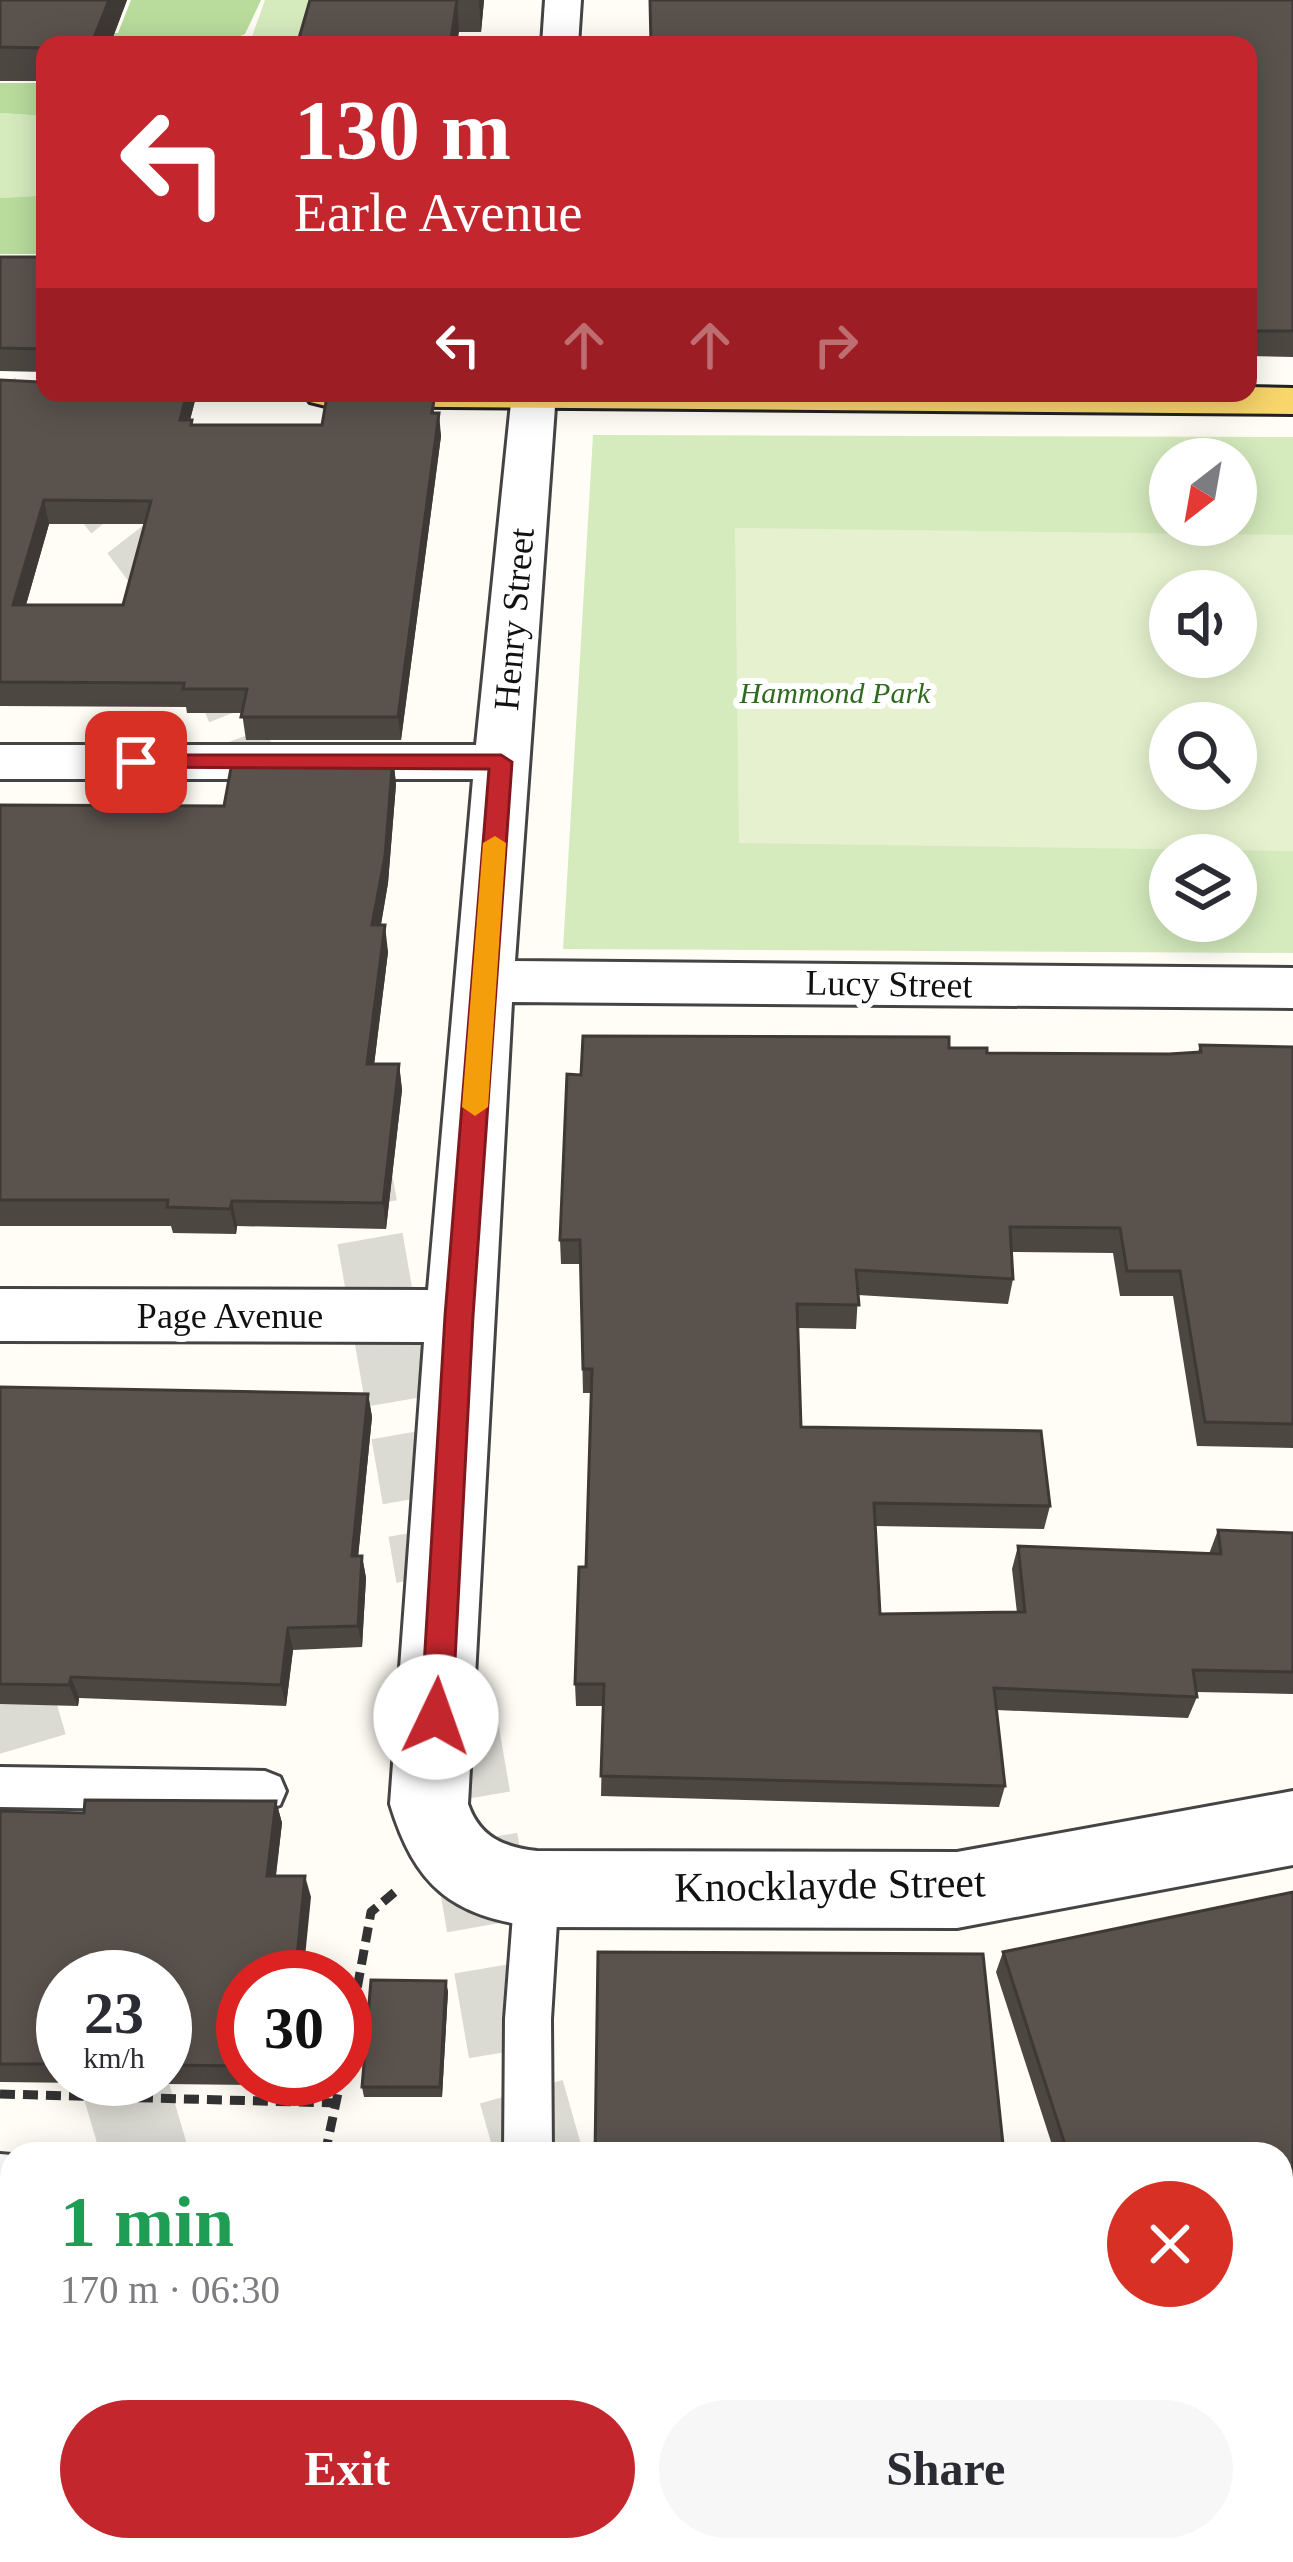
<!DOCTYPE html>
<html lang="en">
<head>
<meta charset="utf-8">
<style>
	:root { --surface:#fff; --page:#f7f7f7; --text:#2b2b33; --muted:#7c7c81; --accent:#c4262e }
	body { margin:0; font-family:"Times New Roman",serif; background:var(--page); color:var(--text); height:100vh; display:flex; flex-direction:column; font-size:45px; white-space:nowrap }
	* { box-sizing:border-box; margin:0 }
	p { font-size:39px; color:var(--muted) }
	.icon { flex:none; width:66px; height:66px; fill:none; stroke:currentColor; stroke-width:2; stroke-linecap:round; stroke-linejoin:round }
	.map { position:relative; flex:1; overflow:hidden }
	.side { position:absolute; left:0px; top:2142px; width:1293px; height:420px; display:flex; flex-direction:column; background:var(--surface); border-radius:36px 36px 0 0; box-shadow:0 6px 30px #0003 }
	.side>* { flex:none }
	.top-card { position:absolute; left:36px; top:36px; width:1221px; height:366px; border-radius:24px; box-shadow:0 6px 30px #0003; background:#c4262e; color:#fff; overflow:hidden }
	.needle { width:78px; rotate:211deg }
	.buttons { position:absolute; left:1149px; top:438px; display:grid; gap:24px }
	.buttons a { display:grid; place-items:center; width:108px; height:108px; border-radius:50%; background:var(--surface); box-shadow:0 6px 30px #0003; font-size:60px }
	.speed { position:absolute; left:36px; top:1950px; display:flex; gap:24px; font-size:60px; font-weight:700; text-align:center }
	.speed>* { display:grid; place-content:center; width:156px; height:156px; border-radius:50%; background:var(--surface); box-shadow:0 6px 30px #0003; line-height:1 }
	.speed small { font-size:30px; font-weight:400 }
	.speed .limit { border:18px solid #d22; background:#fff; color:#111 }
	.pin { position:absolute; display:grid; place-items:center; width:102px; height:102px; color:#fff; margin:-51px; border-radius:24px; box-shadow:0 6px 18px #0006 }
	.me { position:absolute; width:132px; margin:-66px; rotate:3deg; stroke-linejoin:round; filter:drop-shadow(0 0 9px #0008) }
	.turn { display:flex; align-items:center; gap:42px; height:252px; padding:0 60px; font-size:54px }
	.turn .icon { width:156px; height:156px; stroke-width:2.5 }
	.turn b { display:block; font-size:84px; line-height:102px }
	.lanes { display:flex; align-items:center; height:114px; padding:0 60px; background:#0003; justify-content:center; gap:60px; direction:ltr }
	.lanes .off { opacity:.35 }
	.round { display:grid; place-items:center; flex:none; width:126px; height:126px; border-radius:63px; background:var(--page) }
	.head { display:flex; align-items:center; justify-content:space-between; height:204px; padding:0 60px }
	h1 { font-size:72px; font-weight:700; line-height:90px; color:#1e9e55 }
	.action { display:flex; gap:24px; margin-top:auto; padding:24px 60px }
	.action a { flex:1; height:138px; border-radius:72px; background:var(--accent); color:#fff; font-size:48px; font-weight:700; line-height:138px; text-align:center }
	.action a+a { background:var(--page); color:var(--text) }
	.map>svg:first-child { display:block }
	.green { fill:#d5ebbd; fill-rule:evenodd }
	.forest { fill:#b9dc9c }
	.pitch { fill:#e6f2cf; fill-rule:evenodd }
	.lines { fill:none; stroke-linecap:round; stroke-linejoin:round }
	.highway-tunnel-far3 { stroke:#dbdad3; stroke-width:40; stroke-dasharray:40 20; stroke-linecap:butt }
	.highway-tunnel-far2 { stroke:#dbdad3; stroke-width:51; stroke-dasharray:51 26; stroke-linecap:butt }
	.highway-tunnel-far1 { stroke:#dbdad3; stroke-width:66; stroke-dasharray:66 33; stroke-linecap:butt }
	.highway-tunnel { stroke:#dbdad3; stroke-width:86; stroke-dasharray:86 42; stroke-linecap:butt }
	.lane-casing { stroke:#444; stroke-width:6 }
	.street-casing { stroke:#444; stroke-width:6 }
	.primary-casing { stroke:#222; stroke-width:6 }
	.path { stroke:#333; stroke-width:9; stroke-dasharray:15 8; stroke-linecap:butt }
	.lane { fill:#fff; fill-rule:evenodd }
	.street { fill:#fff; fill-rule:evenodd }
	.primary { fill:#f9d66b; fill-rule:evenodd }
	.wall { fill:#4d4742; fill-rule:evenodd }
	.shaded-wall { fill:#3f3936 }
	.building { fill:#5a524d; stroke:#3f3936; stroke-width:3; fill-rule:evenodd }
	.route { fill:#c4262e; stroke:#7f191e; stroke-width:3 }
	.slow { fill:#f59e0b }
	.labels { text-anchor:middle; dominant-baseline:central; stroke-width:12; stroke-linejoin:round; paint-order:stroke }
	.far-park-label { font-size:30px; font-style:italic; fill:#2f6b1f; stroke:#fff }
	.street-label { font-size:36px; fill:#111; stroke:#fff }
	.near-street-label { font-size:42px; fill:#111; stroke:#fff }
</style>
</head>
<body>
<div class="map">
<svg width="1293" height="2562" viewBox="0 0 1293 2562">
	<rect width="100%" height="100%" fill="#fffdf5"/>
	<g class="green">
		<path d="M265 0H313L359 45H249Z"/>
		<path d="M0 113 45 116V163L36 196 0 198Z"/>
		<path d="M593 435 1293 437V953L563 949ZM1170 459H1236V525H1170ZM1170 591H1236V657H1170ZM1170 723H1236V789H1170ZM1170 855H1236V921H1170Z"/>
	</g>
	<g class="forest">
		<path d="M131 0H261L245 34 221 45H77L83 33H118Z"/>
		<path d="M0 83H45V116L0 113Z"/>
		<path d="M45 163V254H0V198L36 196Z"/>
	</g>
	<path class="pitch" d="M735 528 1293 535V851L739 843ZM1170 591H1236V657H1170ZM1170 723H1236V789H1170Z"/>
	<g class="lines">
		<path class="highway-tunnel-far3" d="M0 391 30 424"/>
		<path class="highway-tunnel-far2" d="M27 421C109 510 195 611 238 726 252 760 259 797 269 833"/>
		<path class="highway-tunnel-far1" d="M353 1141 429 1577"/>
		<g class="highway-tunnel">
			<path d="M0 1664 93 1977"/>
			<path d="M453 1714 514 2066 539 2154"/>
			<path d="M123 2079 145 2154"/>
			<path d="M280 2550 285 2562"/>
			<path d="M650 2550 653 2562"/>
		</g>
		<defs>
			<g id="lane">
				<path d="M0 1767 265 1771 280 1777 286 1791 280 1805 265 1811 0 1807Z"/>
				<path d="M537 1868 553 1874 559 1889 551 2019 552 2154H504L505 2019 515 1889 521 1874Z"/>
				<path d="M0 2154 12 2155V2203L0 2202Z"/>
				<path d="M1293 2371V2421L1281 2424V2374Z"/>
				<path d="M433 2550H539L540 2553 537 2562H438Z"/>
			</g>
			<g id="street">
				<path d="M545 0H581L578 45H542Z"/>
				<path d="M512 393H556L515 961 1293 968V1008L512 1002 468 1804C480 1838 504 1847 537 1851L957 1852 1293 1791V1865L957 1928 537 1927C451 1916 415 1886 390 1804L424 1342 0 1341V1289L428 1290 473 779H0V745H476Z"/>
			</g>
			<path id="primary" d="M1248 387 1293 388V414L326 406 310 402 304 393H1248Z"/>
		</defs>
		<use href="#lane" class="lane-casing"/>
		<use href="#street" class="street-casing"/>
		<use href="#primary" class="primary-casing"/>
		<g class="path">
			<path d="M345 2055 371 1912 396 1891"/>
			<path d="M0 2094 336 2103"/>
			<path d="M325 2154 341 2079"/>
		</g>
		<use href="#lane" class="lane"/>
		<use href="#street" class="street"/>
		<use href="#primary" class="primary"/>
	</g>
	<g class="wall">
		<path d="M0 0H127L110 45H45V81H0Z"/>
		<path d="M310 0H484L481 32H459Z"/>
		<path d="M1293 0V357L1248 356V45Z"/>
		<path d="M45 127V162L40 140Z"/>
		<path d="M0 257H45V372L0 371Z"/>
		<path d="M0 380 197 393 190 420 193 425H322L353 397 437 413 441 436 401 740H246L242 713H187L186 707 0 706ZM49 524H144L123 605H26Z"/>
		<path d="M393 757 396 784 388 883 381 925 388 952 374 1064H399L402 1090 386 1229 237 1226 236 1234 173 1233 171 1226H0V805L224 806Z"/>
		<path d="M1200 1045 1293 1047V1448L1197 1446 1173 1296H1120L1113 1253 1012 1252 1013 1279 1008 1304 858 1295 856 1329 798 1328 801 1427 1050 1506 1044 1529 875 1526 880 1614 1017 1613 1012 1569 1018 1546 1209 1554 1218 1530 1293 1533V1694L1196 1692 1197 1697 1188 1718 997 1710 1005 1786 999 1807 601 1796 603 1706H576L575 1684 586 1567 591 1393H583L580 1264H561L560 1240 581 1075 949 1048 987 1053 1169 1054 1198 1052Z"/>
		<path d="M0 1387 368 1394 372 1417 358 1556H362L366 1578 362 1647 293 1650 286 1706 79 1698 78 1706 0 1704Z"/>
		<path d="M276 1801 282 1823 276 1876 311 1897 243 1977V2079H252L251 2085 0 2082V1811L84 1813ZM63 1977H165V2079H63Z"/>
		<path d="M1293 1892V2306L1281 2309V2154H1055L996 1972 1003 1952Z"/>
		<path d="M448 1991 442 2097H364L362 2087Z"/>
		<rect x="0" y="2366" width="12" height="148"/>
	</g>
	<g class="shaded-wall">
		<path d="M109 0H127L110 45H91Z"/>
		<path d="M457 0 459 32 457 45H450Z"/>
		<path d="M479 0H484L481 32Z"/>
		<path d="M187 393H197L184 443 180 420Z"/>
		<path d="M439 413 441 436 401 740 398 717Z"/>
		<path d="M44 500 49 524 19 629 13 605Z"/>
		<path d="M393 757 396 784 388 883 376 952 372 925Z"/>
		<path d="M385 925 388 952 371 1090 367 1064Z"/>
		<path d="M399 1064 402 1090 386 1229 383 1203Z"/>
		<path d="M232 1201 237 1226 236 1234 230 1209Z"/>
		<path d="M368 1394 372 1417 356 1578 352 1556Z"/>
		<path d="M362 1556 366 1578 362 1647 358 1626Z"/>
		<path d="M288 1628 293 1650 286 1706 281 1685Z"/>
		<path d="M71 1677 79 1698 78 1706 69 1685Z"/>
		<path d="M276 1801 282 1823 273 1897 267 1876Z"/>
		<path d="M305 1876 311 1897 303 1977H295Z"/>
		<path d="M446 1981 448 1991 442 2097 440 2087Z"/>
		<path d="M1293 2294V2306L1281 2309V2297Z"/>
		<path d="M240 2550H247L251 2556V2562H239Z"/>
	</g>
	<g class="building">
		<path d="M0 0H109L91 45H45V48L0 47Z"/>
		<path d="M310 0H457L450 45H297Z"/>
		<path d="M650 0H1293V331H1248V45H651Z"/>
		<path d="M0 257H45V365L43 349 0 348Z"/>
		<path d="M0 380 40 382 45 380V393H187L180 420H192L191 425H322L327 396 353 397 354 393H435L432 413H439L398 717H241L247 689H183L184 683 0 682ZM44 500 151 501 123 605H13Z"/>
		<path d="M233 757H393L385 856 372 925H385L367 1064H399L383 1203 232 1201 230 1209 167 1207 168 1200H0V805L224 806Z"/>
		<path d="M583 1036 949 1037V1048H987V1053L1169 1054 1201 1052 1200 1045 1293 1047V1424L1205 1422 1180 1271H1127L1120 1228 1010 1227 1013 1279 856 1270 859 1305 797 1304 801 1427 1041 1431 1050 1506 874 1503 880 1614 1025 1612 1018 1546 1221 1554 1218 1530 1293 1533V1672L1193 1670 1197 1697 994 1688 1005 1786 601 1776 604 1684H575L579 1567H586L592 1369H583L580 1240H560L567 1074 581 1075Z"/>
		<path d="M0 1387 368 1394 352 1556H362L358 1626 288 1628 281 1685 71 1677 69 1685 0 1684Z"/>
		<path d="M85 1800 276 1801 267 1876H305L295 1977H243V2066L165 2065V1977H63V2064H0V1811L84 1813Z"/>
		<path d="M1293 1892V2294L1281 2297V2154H1068L1003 1952Z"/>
		<path d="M598 1952 983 1954 1004 2154H595Z"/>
		<path d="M371 1980 446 1981 440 2087H362Z"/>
		<path d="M0 2366H12V2500L0 2499Z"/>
		<path d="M45 2550H240L239 2562H43Z"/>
	</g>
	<path class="route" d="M136 755H501L512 762 473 1316 452 1717 448 1727 436 1731 425 1727 421 1717 445 1316 489 769 129 767 125 762Z"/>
	<path class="slow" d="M495 836 506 843 488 1107 475 1116 462 1107 483 843Z"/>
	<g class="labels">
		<g class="far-park-label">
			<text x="835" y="692">Hammond Park</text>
		</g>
		<g class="street-label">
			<text transform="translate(514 619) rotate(-85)">Henry Street</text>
			<text transform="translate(889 984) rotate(1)">Lucy Street</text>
			<text x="230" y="1316">Page Avenue</text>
		</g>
		<g class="near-street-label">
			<text transform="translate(830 1885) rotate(-1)">Knocklayde Street</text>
		</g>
	</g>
</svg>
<div class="buttons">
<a><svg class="needle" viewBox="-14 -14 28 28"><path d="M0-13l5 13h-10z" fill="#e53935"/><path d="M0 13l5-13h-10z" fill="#7c7c81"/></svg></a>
<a><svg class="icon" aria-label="sound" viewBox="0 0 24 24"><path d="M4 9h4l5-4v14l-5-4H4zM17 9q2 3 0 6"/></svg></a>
<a><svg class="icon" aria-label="search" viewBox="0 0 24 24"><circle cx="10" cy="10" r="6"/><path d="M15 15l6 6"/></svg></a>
<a><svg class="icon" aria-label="layers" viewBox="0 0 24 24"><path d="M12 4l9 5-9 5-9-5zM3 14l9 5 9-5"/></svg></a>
</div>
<div class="speed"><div>23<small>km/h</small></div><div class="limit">30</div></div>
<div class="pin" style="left:136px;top:762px;background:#d93025"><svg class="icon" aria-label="arrive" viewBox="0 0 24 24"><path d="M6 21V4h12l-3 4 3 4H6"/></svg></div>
<svg class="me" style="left:436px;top:1717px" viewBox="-20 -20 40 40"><circle r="19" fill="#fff"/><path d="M0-13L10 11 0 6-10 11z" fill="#c4262e"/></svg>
<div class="top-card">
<div class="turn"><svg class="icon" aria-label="left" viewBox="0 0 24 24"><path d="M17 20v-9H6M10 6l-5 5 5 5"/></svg><div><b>130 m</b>Earle Avenue</div></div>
<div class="lanes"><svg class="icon" aria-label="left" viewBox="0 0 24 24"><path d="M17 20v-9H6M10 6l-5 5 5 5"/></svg><svg class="icon off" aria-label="ahead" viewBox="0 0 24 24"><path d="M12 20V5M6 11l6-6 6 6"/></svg><svg class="icon off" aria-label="ahead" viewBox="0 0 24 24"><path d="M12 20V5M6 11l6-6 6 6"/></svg><svg class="icon off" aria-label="right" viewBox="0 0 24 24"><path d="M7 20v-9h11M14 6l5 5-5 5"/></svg></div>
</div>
<section class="side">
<div class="head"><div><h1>1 min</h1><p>170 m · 06:30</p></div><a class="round" style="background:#d93025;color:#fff"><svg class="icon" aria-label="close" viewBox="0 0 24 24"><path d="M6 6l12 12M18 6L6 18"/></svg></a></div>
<div class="action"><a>Exit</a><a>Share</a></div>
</section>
</div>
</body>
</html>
